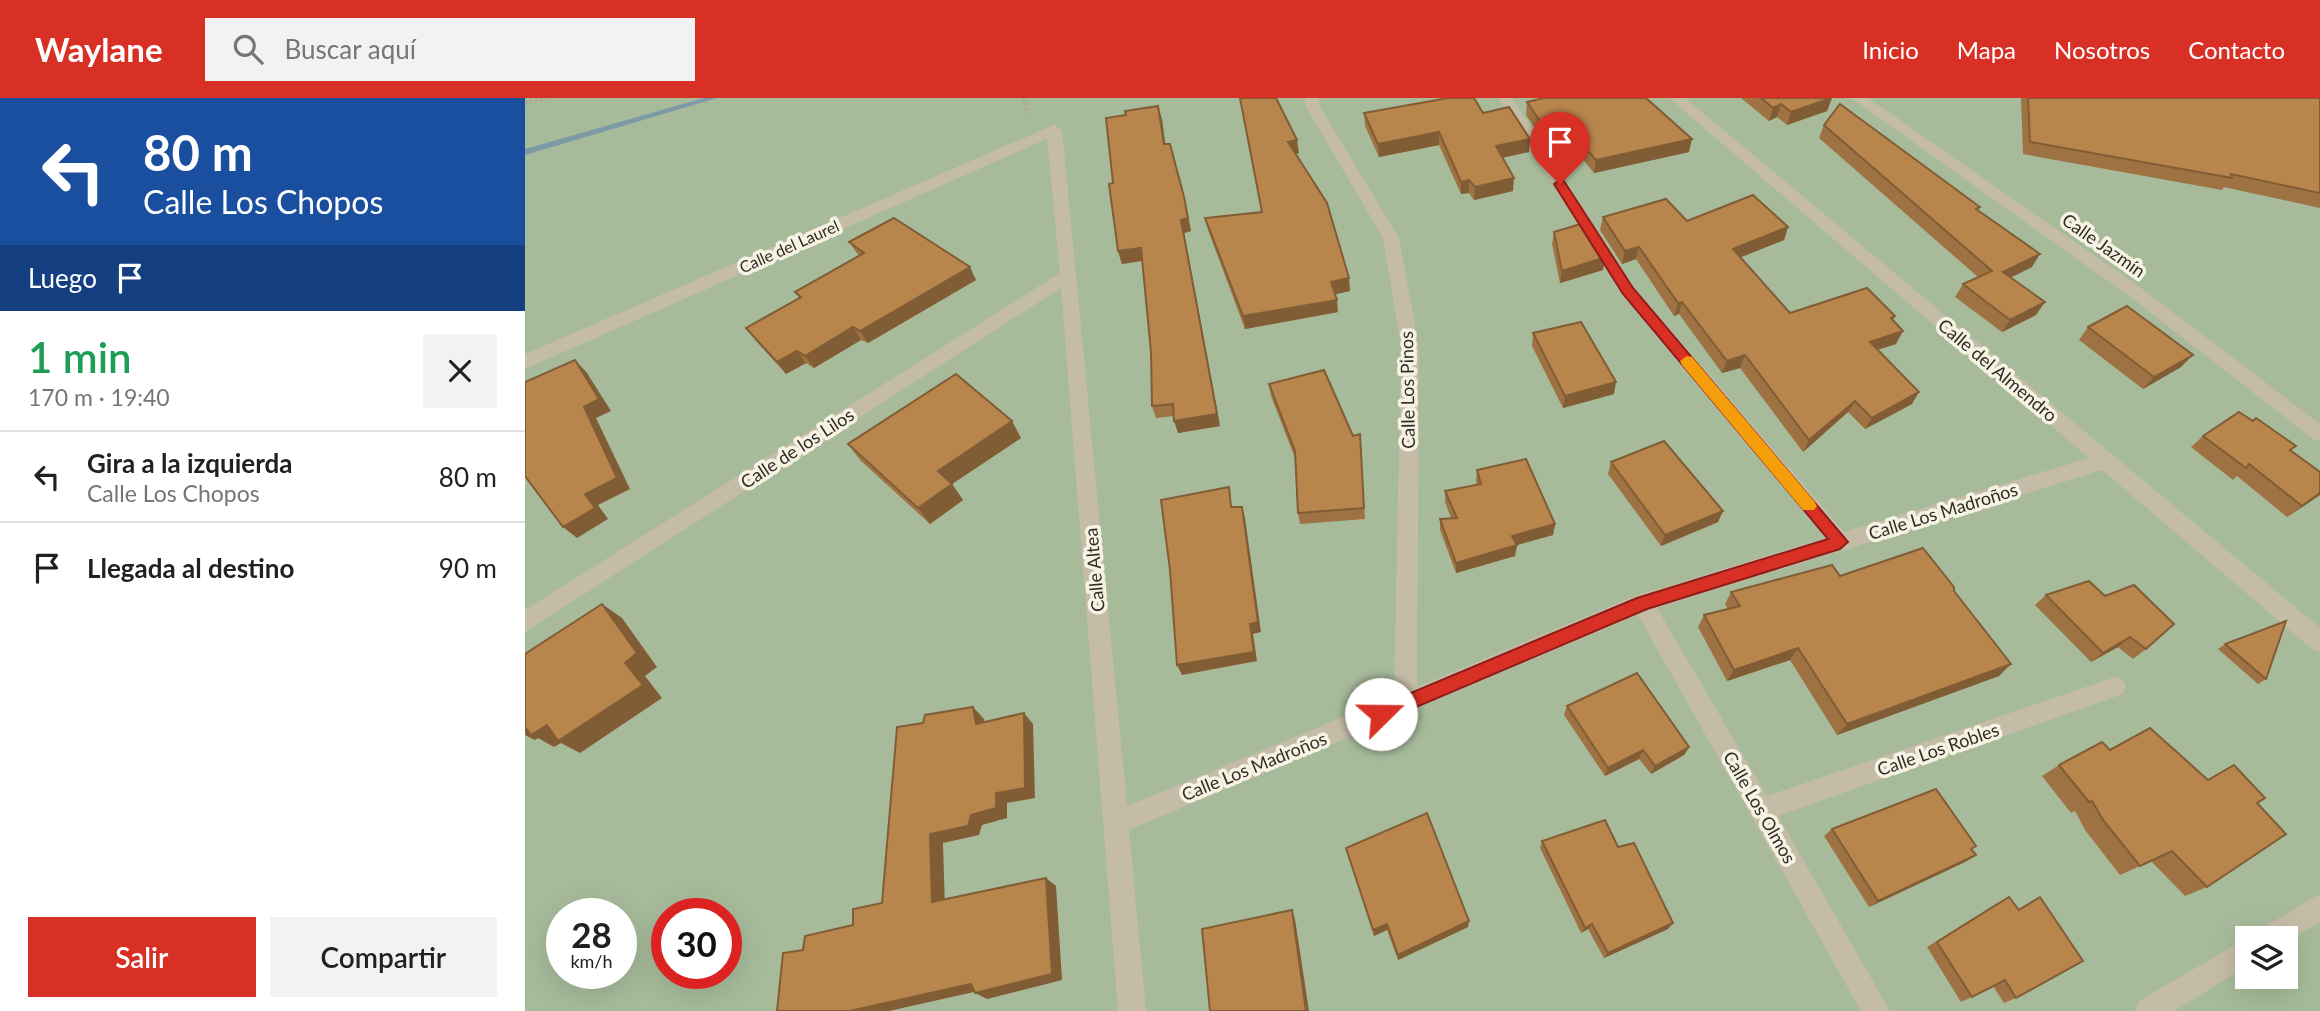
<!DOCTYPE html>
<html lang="es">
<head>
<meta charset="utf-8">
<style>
	:root { --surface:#fff; --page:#f2f2f2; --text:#202124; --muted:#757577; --line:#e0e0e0; --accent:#d93025 }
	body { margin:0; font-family:Lato,sans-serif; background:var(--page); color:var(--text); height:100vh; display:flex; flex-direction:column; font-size:26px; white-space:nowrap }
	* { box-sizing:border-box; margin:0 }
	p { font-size:23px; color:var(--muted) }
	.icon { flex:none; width:38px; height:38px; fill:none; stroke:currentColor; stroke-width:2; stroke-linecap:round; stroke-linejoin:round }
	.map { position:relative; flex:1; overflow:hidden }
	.drawer { display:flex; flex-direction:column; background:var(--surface); width:525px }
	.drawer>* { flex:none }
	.hud { background:#1a4fa0; color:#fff; overflow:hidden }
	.buttons { position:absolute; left:1710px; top:828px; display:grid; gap:14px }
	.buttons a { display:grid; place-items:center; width:63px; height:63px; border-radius:0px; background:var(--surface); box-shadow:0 7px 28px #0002; font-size:35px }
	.speed { position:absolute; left:21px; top:800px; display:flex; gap:14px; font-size:35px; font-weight:700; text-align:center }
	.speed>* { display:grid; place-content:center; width:91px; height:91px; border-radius:50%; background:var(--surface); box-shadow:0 7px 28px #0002; line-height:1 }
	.speed small { font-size:18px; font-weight:400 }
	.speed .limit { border:10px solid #d22; background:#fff; color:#111 }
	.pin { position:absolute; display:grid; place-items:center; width:60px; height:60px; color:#fff; margin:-72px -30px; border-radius:50% 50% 50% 0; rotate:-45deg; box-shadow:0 0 7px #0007 }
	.pin .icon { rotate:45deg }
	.me { position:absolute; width:77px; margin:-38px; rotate:68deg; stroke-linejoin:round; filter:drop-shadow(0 0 5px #0008) }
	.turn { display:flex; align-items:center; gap:24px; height:147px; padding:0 28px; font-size:32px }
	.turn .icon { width:91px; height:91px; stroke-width:2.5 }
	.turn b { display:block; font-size:49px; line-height:60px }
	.then { display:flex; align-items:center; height:66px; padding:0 28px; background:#0003; gap:14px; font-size:26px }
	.round { display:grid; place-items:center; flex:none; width:74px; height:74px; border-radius:0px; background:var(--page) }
	.head { display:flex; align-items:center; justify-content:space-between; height:119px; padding:0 28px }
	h1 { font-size:42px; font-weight:600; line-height:52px; color:#1e9e55 }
	.cta { display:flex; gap:14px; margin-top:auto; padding:14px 28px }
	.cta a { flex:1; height:80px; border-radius:0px; background:var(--accent); color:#fff; font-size:28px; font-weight:600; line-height:80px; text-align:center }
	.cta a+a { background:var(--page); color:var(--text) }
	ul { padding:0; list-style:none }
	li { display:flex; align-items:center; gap:21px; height:91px; padding:0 28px; border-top:2px solid var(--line) }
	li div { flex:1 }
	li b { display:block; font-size:26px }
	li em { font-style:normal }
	header { display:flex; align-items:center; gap:42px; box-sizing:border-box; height:98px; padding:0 35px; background:var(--accent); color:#fff }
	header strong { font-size:33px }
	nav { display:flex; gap:38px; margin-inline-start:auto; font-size:24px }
	.search { width:490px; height:63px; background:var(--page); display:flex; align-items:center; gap:18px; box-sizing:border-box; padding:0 24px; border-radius:0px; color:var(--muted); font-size:26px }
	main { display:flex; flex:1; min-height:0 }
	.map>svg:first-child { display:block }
	.green { fill:#a7bb9b; fill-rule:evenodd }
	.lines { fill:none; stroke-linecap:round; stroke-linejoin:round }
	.stream { fill:#7b99a7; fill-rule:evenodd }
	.path { stroke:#afa791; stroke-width:3.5; stroke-dasharray:2.5 2.5; stroke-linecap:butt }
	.minor { fill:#c4bca6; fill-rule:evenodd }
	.wall { fill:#9e7242 }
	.shaded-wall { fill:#815d36 }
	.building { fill:#b8854d; stroke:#815d36; stroke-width:2 }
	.route { fill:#d93025; stroke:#8d1f18; stroke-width:2 }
	.slow { fill:#f59e0b }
	.labels { text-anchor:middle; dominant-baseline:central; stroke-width:7; stroke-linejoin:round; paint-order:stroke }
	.far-street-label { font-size:16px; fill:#312d26; stroke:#f6f3e4 }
	.street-label { font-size:18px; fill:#312d26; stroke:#f6f3e4 }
</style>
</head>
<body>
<header>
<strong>Waylane</strong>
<div class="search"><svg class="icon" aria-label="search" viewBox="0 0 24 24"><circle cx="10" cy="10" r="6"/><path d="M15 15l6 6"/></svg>Buscar aquí</div>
<nav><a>Inicio</a><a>Mapa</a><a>Nosotros</a><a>Contacto</a></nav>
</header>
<main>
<section class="drawer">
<div class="hud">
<div class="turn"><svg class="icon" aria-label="left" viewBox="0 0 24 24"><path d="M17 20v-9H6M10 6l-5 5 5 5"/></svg><div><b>80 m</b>Calle Los Chopos</div></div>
<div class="then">Luego<svg class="icon" aria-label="arrive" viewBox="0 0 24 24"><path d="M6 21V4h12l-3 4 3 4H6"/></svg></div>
</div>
<div class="head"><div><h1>1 min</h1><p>170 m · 19:40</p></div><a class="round"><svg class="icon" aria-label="close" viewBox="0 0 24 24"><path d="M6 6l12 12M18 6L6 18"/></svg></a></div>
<ul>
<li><svg class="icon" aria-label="left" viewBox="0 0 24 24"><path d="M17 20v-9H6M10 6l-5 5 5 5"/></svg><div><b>Gira a la izquierda</b><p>Calle Los Chopos</p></div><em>80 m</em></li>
<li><svg class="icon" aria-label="arrive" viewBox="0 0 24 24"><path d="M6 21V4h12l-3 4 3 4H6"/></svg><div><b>Llegada al destino</b></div><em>90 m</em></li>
</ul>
<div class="cta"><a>Salir</a><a>Compartir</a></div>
</section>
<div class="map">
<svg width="1795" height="913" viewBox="0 0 1795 913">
	<rect width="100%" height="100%" fill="#eeead9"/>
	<path class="green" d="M0 0H1795V913H0ZM37 816H96V875H37ZM142 816H201V875H142ZM1722 840H1760V878H1722Z"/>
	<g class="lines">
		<path class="stream" d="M179 0H192L0 57V51Z"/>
		<g class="path">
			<path d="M498 0 503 15"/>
			<path d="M0 5 26 0"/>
		</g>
		<g class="minor">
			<path d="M780 0H794V7L874 140 894 249 892 589 1110 498 1300 440 1097 197 973 0H987L1109 189 1319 434 1564 360 1144 0H1160L1795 530V554L1787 551 1577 372 1132 510 1242 698 1590 579 1598 582 1601 589 1598 596 1253 718 1365 913H1336L1113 517 604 732 621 913H593L536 190 0 534V512L535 175 522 41 0 271V256L529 27 537 32 602 708 869 598 876 249 858 140 780 7Z"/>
			<path d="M1326 0H1343L1616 190 1795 326V343L1788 341 1604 198Z"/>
			<path d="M1795 796V824L1760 845V840H1731L1735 831Z"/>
			<path d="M1722 840V868L1649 913H1610L1614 903Z"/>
		</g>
	</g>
	<g class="wall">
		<path d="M715 0 774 55 770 56 825 193 810 196 813 214 720 231 683 132 680 120 737 114Z"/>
		<path d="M1216 0H1307L1302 13 1262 27 1252 19 1244 23Z"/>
		<path d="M1496 0H1795V110L1699 89 1697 92 1498 56Z"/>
		<path d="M1002 4 1164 54 1069 75 1044 44 1022 49 1001 17Z"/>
		<path d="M839 15H958L1005 41 1004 54 977 60 988 93 949 102 944 95 936 96 914 47 854 59 840 28Z"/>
		<path d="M637 21 640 46 662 112 666 133 659 135 695 328 653 335 649 318 631 320 627 308 626 254 617 163 597 166 593 153 588 85Z"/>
		<path d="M1299 27 1455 109 1453 112 1507 169 1485 180 1511 217 1477 234 1430 199 1438 186 1453 179 1294 40Z"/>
		<path d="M1078 119 1263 129 1259 142 1216 159 1265 215 1370 218 1368 222 1371 246 1352 252 1387 306 1340 331 1323 314 1278 354 1215 270 1197 275 1154 216 1149 218 1111 161 1097 166 1075 132Z"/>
		<path d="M1029 134 1078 172 1035 185 1027 146Z"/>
		<path d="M324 144 451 182 343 245 336 242 289 270 281 265 261 276 231 243 221 230 274 200 270 194 334 158Z"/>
		<path d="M1563 229 1656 269 1618 291 1554 242Z"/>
		<path d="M1008 235 1089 296 1038 310 1007 248Z"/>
		<path d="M744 286 828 338 835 336 840 421 775 426 773 415 770 360 746 298Z"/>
		<path d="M1678 338 1765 353 1795 397 1762 419 1712 378 1708 382 1666 349Z"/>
		<path d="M496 340 427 386 438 402 405 426 335 362 323 346Z"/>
		<path d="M1086 364 1198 413 1193 424 1136 448 1083 376Z"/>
		<path d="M952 372 1030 426 1028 437 992 447 990 458 931 475 915 432V421L926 420 920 404V393L952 387 951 383Z"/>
		<path d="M1315 478 1429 493 1474 578 1312 637 1265 562 1202 583 1173 529 1179 517 1203 511 1200 506 1206 494Z"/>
		<path d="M1521 497 1580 498 1621 551 1608 561 1593 549 1566 564 1510 507Z"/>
		<path d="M1700 546 1741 581 1733 586 1693 551Z"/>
		<path d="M1042 608 1164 649 1159 657 1126 676 1114 661 1080 678 1039 617Z"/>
		<path d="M1585 652 1682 681 1732 705 1682 789 1660 798 1626 763 1595 777 1560 732 1550 713 1546 715 1517 678 1534 667Z"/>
		<path d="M1307 731 1451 748 1446 751 1451 757 1440 764 1344 809 1299 738Z"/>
		<path d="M1017 743 1093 749 1143 831 1079 860 1063 831 1056 835 1015 750Z"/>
		<path d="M821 750 943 829 873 862 862 832 849 838Z"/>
		<path d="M1484 799 1493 811 1515 799 1491 900 1479 905 1468 888 1447 899 1436 904 1402 849 1472 805Z"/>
	</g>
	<g class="shaded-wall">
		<path d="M1294 0H1307L1302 13 1262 27 1266 14Z"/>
		<path d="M1256 6 1252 19 1244 23 1248 10Z"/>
		<path d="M633 8 637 21 642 59 639 46Z"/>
		<path d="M1045 32 1044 44 1022 49 1024 36Z"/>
		<path d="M914 34V47L854 59 853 46Z"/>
		<path d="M1005 41 1004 54 970 61 971 48Z"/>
		<path d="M1167 41 1164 54 1069 75 1071 62Z"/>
		<path d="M772 42 774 55 764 57 763 44Z"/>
		<path d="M989 80 988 93 949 102 950 89Z"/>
		<path d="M944 82V95L936 96V84Z"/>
		<path d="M659 99 666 133 659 135 695 328 653 335 649 323 656 122Z"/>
		<path d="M1263 129 1259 142 1204 164 1208 151Z"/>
		<path d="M1114 149 1111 161 1097 166 1100 153Z"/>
		<path d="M616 150 620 162 597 166 593 153Z"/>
		<path d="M1515 156 1507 169 1470 187 1478 174Z"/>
		<path d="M1081 159 1078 172 1035 185 1037 173Z"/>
		<path d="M445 169 451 182 343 245 335 233Z"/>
		<path d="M824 180 825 193 807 197 806 184Z"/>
		<path d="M812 202 813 214 720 231 718 218Z"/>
		<path d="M1157 204 1154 216 1149 218 1153 205Z"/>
		<path d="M1520 204 1511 217 1477 234 1485 222Z"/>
		<path d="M328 229 336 242 289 270 280 258Z"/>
		<path d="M1378 233 1371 246 1338 256 1345 244Z"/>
		<path d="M272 253 281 265 261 276 252 264Z"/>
		<path d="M1220 257 1215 270 1197 275 1202 263Z"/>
		<path d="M1668 257 1656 269 1618 291 1629 279Z"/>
		<path d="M50 262 62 275 86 313 71 320 105 391 73 407 83 421 52 440 38 429 60 396 59 309Z"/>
		<path d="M1091 284 1089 296 1038 310 1040 298Z"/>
		<path d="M1394 294 1387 306 1340 331 1347 320Z"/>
		<path d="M1330 303 1323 314 1278 354 1284 342Z"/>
		<path d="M487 323 496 340 427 386 438 402 405 426 393 410 413 373Z"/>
		<path d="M1795 395V397L1762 419 1777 408Z"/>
		<path d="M717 409 720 420 736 534 728 536 732 563 657 577 652 567 725 526Z"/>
		<path d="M1198 413 1193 424 1136 448 1140 437Z"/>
		<path d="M1030 426 1028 437 992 447 990 458 931 475V465L987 438Z"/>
		<path d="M77 506 97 520 132 569 120 578 137 600 55 655 36 645 29 649 13 640 10 642 0 637V626L100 565Z"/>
		<path d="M1605 539 1593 549 1566 564 1578 555Z"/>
		<path d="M1273 550 1265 562 1202 583 1209 572Z"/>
		<path d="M1486 566 1474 578 1312 637 1322 626Z"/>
		<path d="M448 609 459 621 462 637 451 626Z"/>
		<path d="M499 615 508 626 510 700 482 705V720L457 727 454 737 418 745 420 812 407 804 405 736 446 717 471 695Z"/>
		<path d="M1164 649 1159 657 1126 676 1130 668Z"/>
		<path d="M1118 652 1114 661 1080 678 1083 670Z"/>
		<path d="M1451 757 1440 764 1344 809 1353 803Z"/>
		<path d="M521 780 531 788 537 882 462 901 450 895Z"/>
		<path d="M767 812 770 821 784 913H781Z"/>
		<path d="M944 823 943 829 873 862V857Z"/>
		<path d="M1148 825 1143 831 1079 860 1083 855Z"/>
		<path d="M862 826V832L849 838 848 832Z"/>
		<path d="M1067 826 1063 831 1056 835 1060 830Z"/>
		<path d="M446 886 458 892 364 913H325Z"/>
	</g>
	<g class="building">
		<path d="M715 0H751L772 42 763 44 802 105 824 180 806 184 812 202 718 218 680 120 737 114Z"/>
		<path d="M923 0H949L958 15 984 9 1005 41 971 48 989 80 950 89 944 82 936 84 914 34 853 46 839 15Z"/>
		<path d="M1019 0H1121L1167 41 1071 62 1045 32 1024 36 1002 4Z"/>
		<path d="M1236 0H1306L1266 14 1256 6 1248 10Z"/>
		<path d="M1503 0H1795V95L1706 76 1707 80 1505 44Z"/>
		<path d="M1315 6 1455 109 1451 111 1515 156 1478 174 1520 204 1485 222 1438 186 1467 173 1299 27Z"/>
		<path d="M633 8 639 46H645L659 99 663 120 656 122 692 316 649 323 648 306 627 308 626 254 616 150 593 153 584 86 588 85 581 20 601 17 600 13Z"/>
		<path d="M1228 97 1263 129 1208 151 1265 215 1342 190 1370 218 1366 220 1378 233 1345 244 1394 294 1347 320 1330 303 1284 342 1220 257 1202 263 1157 204 1153 205 1114 149 1100 153 1078 119 1141 101 1162 123Z"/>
		<path d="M369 120 445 169 335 233 328 229 280 258 272 253 252 264 221 230 276 199 270 194 339 155 324 144Z"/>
		<path d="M1059 125 1081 159 1037 173 1029 134Z"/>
		<path d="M1602 208 1668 257 1629 279 1563 229Z"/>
		<path d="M1056 224 1091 284 1040 298 1008 235Z"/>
		<path d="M50 262 74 301 59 309 92 380 60 396 70 410 38 429 0 378V284Z"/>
		<path d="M799 272 828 338 835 336 839 410 773 415 770 353 744 286Z"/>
		<path d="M431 276 487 323 413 373 427 386 393 410 323 346Z"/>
		<path d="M1714 314 1728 323 1731 320 1771 348 1765 352 1795 374V395L1777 408 1724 366 1721 370 1678 338Z"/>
		<path d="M1139 343 1198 413 1140 437 1086 364Z"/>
		<path d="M1001 361 1030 426 987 438 992 447 931 465 915 421 932 420 920 393 956 386 952 372Z"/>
		<path d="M704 389 706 409H717L733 524 725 526 729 554 652 567 645 472 636 402Z"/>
		<path d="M1398 450 1429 489V493L1486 566 1322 626 1273 550 1209 572 1179 517 1215 508 1206 494 1307 467 1315 478Z"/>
		<path d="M1564 483 1580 498 1609 487 1649 526 1621 551 1605 539 1578 555 1521 497Z"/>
		<path d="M77 506 112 555 100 565 118 587 33 643 22 627 6 637 0 629V556Z"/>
		<path d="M1761 523 1741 581 1700 546Z"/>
		<path d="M1112 575 1164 649 1130 668 1118 652 1083 670 1042 608Z"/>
		<path d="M448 609 451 626 499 615 500 690 471 695V710L446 717 443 728 405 736 407 804 521 780 527 876 450 895 446 886 325 913H252L258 855 278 852 280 838 328 827V811L357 805 372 629 398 625 400 617Z"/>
		<path d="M1625 630 1683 682 1709 667 1740 700 1732 705 1761 736 1682 789 1647 753 1615 768 1578 722 1567 703 1564 704 1534 667 1577 644 1585 652Z"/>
		<path d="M1411 691 1451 748 1446 751 1451 757 1353 803 1307 731Z"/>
		<path d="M902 715 944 823 873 857 862 826 848 832 821 750Z"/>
		<path d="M1080 722 1093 749 1109 745 1148 825 1083 855 1067 826 1060 830 1017 743Z"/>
		<path d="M1484 799 1494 812 1515 799 1558 863 1491 900 1480 882 1447 899 1412 844Z"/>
		<path d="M767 812 781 913H685L677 831Z"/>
	</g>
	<path class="route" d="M1035 82 1039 83 1108 190 1323 444 1315 451 1122 511 856 624 850 622 847 616 850 610 1112 500 1303 441 1098 196 1029 86Z"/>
	<path class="slow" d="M1162 258 1167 259 1289 403 1292 408 1289 412H1278L1157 267 1155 263Z"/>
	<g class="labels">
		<g class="far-street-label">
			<text transform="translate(264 148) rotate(-24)">Calle del Laurel</text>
		</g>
		<g class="street-label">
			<text transform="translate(1579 147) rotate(35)">Calle Jazmín</text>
			<text transform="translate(1473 272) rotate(40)">Calle del Almendro</text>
			<text transform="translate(882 292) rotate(-91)">Calle Los Pinos</text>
			<text transform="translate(272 350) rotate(-33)">Calle de los Lilos</text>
			<text transform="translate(1418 413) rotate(-17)">Calle Los Madroños</text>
			<text transform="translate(569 472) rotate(-95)">Calle Altea</text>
			<text transform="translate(1413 651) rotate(-19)">Calle Los Robles</text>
			<text transform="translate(729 668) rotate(-22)">Calle Los Madroños</text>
			<text transform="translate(1235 709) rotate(60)">Calle Los Olmos</text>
		</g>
	</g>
</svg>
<div class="buttons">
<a><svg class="icon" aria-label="layers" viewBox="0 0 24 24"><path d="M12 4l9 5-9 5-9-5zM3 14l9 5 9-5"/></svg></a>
</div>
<div class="speed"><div>28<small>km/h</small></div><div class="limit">30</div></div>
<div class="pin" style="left:1035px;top:86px;background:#d93025"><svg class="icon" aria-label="arrive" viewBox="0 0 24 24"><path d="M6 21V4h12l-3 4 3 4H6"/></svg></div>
<svg class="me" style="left:856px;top:616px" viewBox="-20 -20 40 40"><circle r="19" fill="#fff"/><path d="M0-13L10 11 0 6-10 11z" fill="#d93025"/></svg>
</div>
</main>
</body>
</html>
